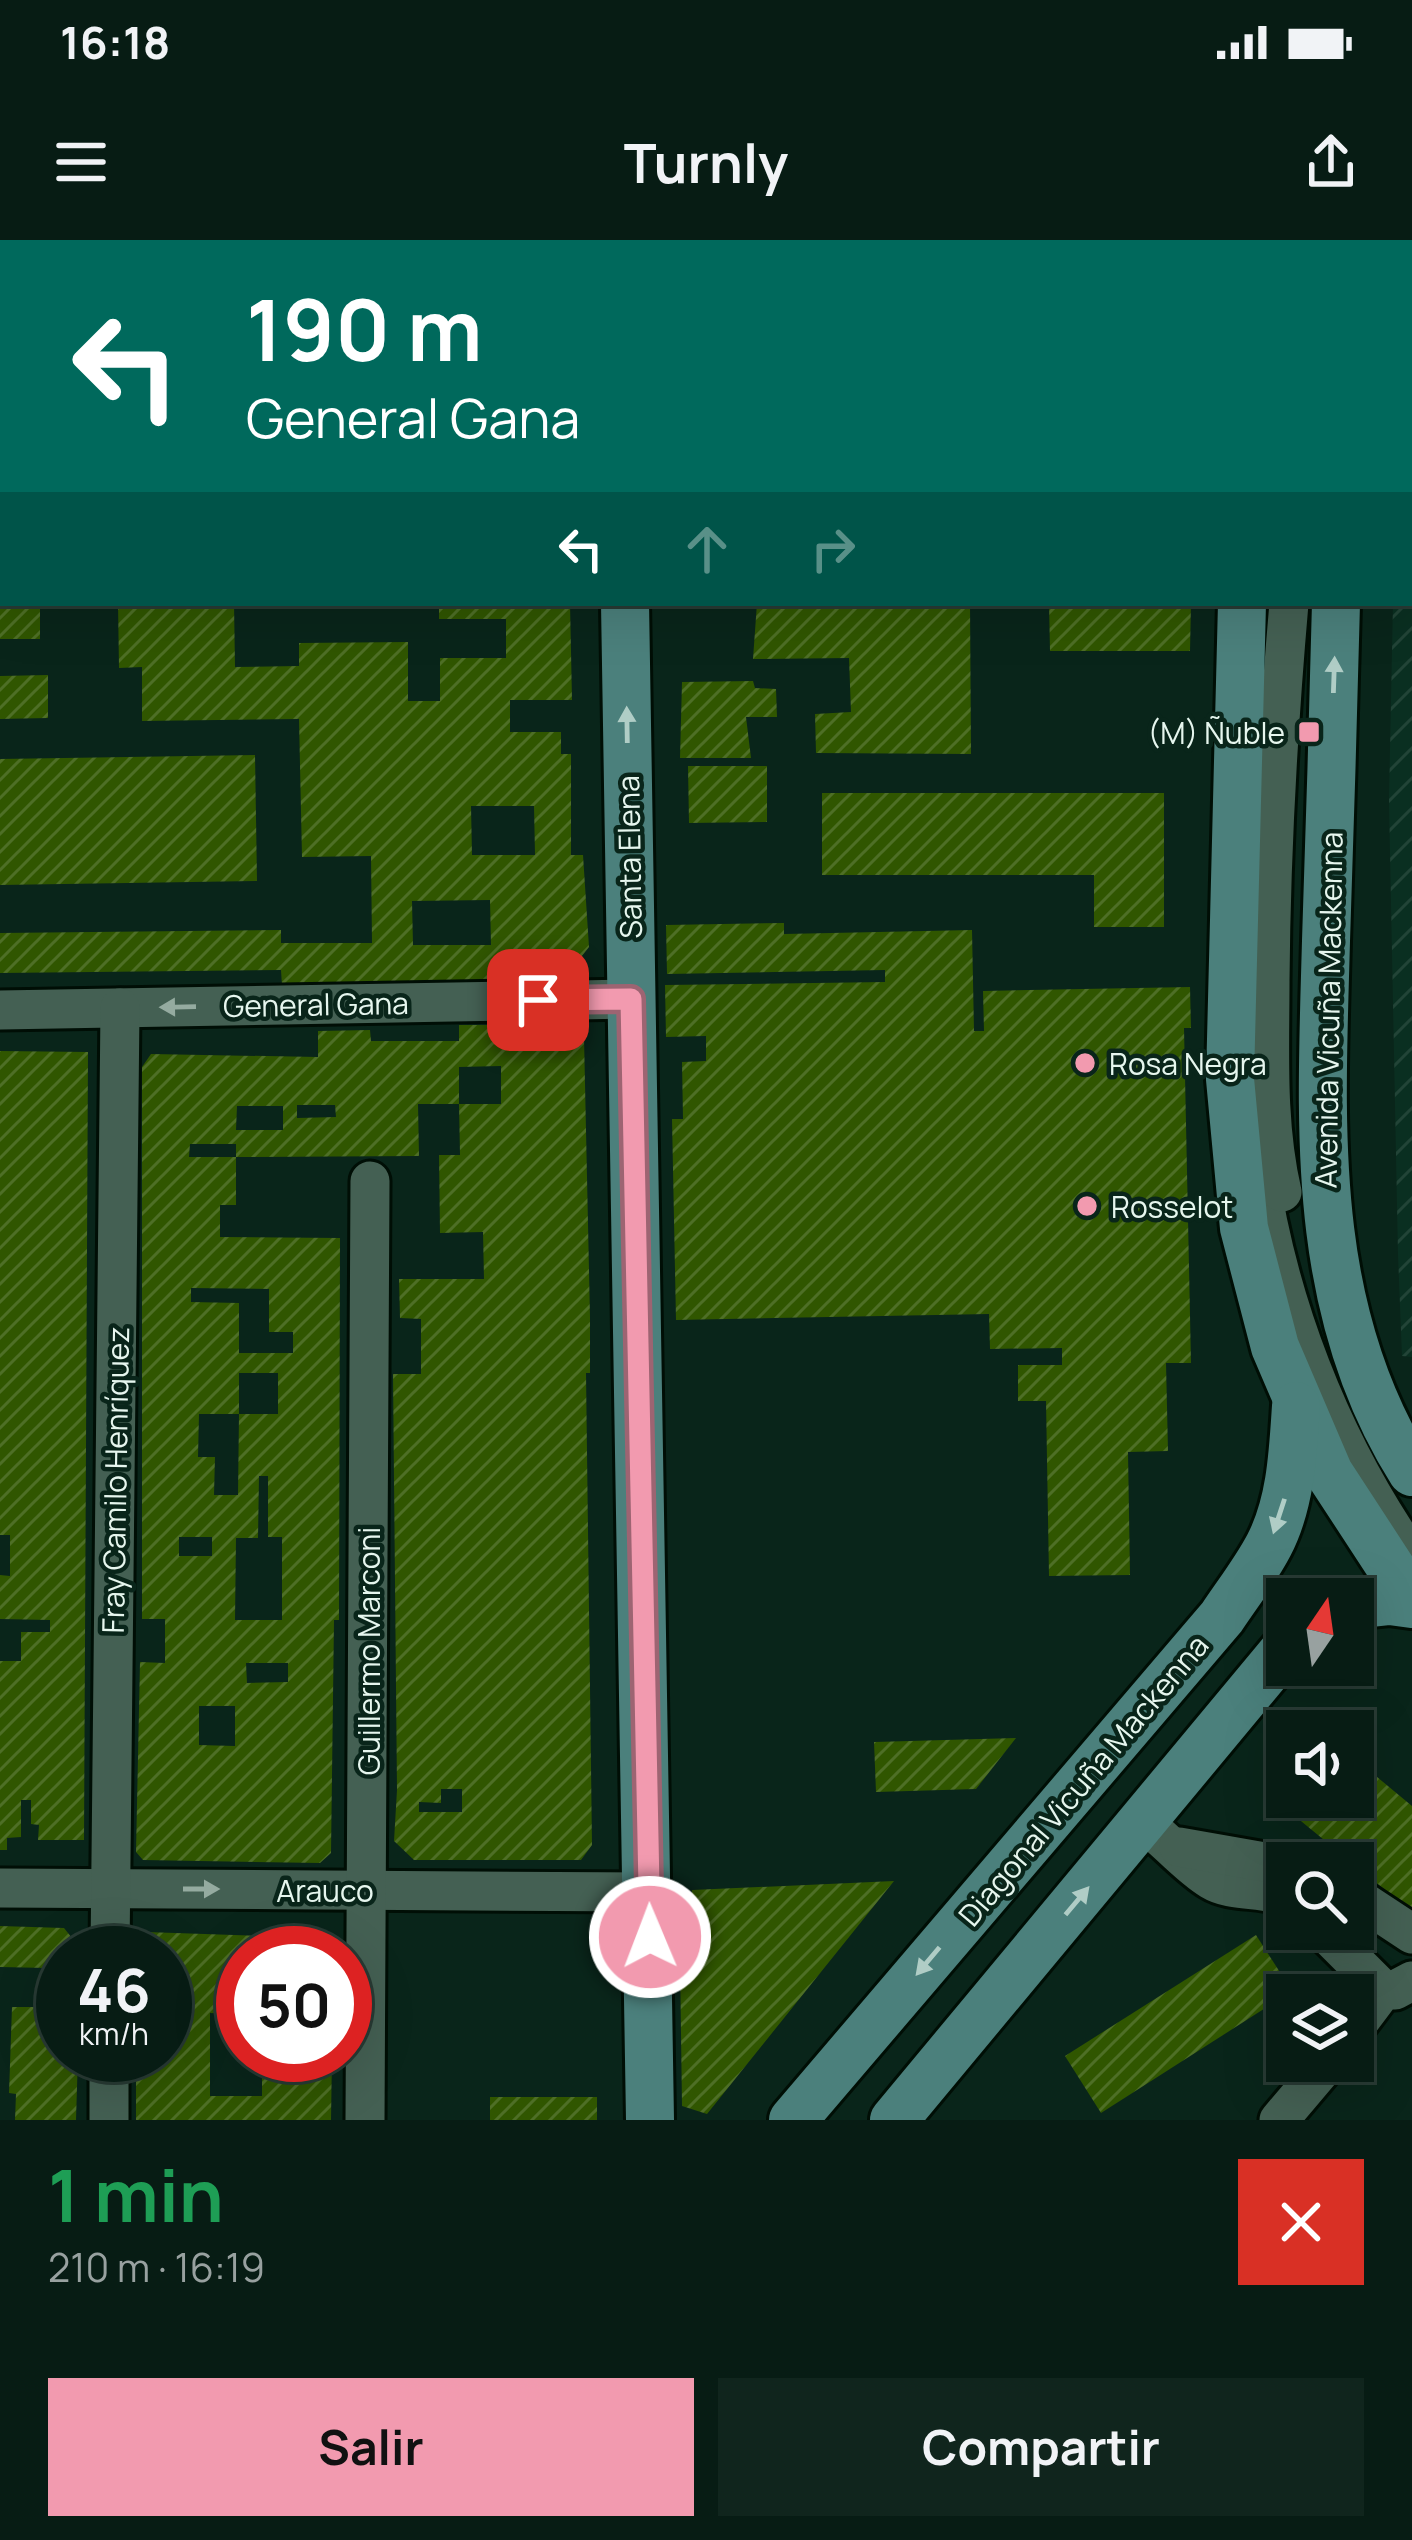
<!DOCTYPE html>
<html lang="es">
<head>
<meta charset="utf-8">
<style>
	:root { --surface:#071c14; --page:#10251d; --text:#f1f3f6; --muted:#98a1a0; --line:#283a34; --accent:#f29aaf }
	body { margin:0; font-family:Manrope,sans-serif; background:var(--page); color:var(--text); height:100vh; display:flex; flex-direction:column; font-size:45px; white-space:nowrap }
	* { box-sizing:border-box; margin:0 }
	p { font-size:39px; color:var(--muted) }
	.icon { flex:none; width:66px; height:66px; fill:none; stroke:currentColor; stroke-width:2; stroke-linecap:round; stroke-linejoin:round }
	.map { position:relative; height:1880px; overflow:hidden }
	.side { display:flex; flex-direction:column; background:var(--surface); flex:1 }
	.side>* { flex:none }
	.top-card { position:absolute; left:0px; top:0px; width:1413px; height:366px; box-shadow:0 12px 48px #0002,0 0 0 3px var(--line); background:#00695c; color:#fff; overflow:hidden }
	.needle { width:78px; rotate:13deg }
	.fabs { position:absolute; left:1266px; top:1338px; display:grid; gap:24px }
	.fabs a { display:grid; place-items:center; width:108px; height:108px; border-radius:0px; background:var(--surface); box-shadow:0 12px 48px #0002,0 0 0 3px var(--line); font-size:60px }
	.speed { position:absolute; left:36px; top:1686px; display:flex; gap:24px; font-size:60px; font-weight:700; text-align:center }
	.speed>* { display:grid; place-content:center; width:156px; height:156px; border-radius:50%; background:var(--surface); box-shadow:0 12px 48px #0002,0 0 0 3px var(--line); line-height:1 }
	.speed small { font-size:30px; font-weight:400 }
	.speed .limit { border:18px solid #d22; background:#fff; color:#111 }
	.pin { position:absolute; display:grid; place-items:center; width:102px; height:102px; color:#fff; margin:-51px; border-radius:24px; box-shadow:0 6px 18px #0006 }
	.me { position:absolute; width:132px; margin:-66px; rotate:359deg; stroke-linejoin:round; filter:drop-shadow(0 0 9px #0008) }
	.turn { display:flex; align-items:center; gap:42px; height:252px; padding:0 48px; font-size:54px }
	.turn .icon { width:156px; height:156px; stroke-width:2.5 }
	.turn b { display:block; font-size:84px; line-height:102px }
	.lanes { display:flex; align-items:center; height:114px; padding:0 48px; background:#0003; justify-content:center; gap:60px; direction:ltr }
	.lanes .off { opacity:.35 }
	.round { display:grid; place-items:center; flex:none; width:126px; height:126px; border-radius:0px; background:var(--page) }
	.summary { display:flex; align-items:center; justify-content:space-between; height:204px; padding:0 48px }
	h1 { font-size:72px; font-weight:700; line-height:90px; color:#1e9e55 }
	.button { display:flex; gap:24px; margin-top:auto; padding:24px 48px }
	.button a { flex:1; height:138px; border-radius:0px; background:var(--accent); color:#111; font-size:48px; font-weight:700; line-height:138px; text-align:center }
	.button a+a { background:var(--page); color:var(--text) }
	.status { display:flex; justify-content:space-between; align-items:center; height:84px; padding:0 60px; background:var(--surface); direction:ltr }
	.status svg { height:33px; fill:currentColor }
	header { display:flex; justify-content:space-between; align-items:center; height:156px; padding:0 48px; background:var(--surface); font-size:54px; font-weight:700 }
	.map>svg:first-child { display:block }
	.industrial { fill:url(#industrial-furrows) }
	.building { fill:url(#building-hatch); fill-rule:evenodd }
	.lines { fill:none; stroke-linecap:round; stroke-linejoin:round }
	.minor-casing { stroke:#000e05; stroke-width:45 }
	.major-casing { stroke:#000e05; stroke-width:54 }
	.minor { stroke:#446053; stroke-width:39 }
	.major { stroke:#4b807c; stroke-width:48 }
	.oneway { fill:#b0cdc6 }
	.oneway2 { fill:#95aba0 }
	.route-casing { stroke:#9d6472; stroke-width:30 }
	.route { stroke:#f29aaf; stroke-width:21 }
	.poi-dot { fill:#f29aaf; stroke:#09251a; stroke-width:4.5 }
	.labels { text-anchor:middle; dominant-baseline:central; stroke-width:9; stroke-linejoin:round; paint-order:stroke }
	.poi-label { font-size:30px; fill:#e6f6ee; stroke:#09251a; text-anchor:start }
	.street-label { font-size:30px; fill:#e6f6ee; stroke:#09251a }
</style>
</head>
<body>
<div class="status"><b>16:18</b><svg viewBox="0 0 49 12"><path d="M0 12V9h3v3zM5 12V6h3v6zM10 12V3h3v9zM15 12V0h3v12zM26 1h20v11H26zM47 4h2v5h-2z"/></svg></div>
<header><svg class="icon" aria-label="menu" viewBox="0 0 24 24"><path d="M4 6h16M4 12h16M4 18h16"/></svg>Turnly<svg class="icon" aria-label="share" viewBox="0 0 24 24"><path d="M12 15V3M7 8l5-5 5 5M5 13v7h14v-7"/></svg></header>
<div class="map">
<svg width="1412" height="1880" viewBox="0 0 1412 1880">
	<defs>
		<pattern id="industrial-furrows" width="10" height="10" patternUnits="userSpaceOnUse" patternTransform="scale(3)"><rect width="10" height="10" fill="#0a2f21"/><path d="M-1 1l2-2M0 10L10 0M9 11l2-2" fill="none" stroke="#224437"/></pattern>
		<pattern id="building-hatch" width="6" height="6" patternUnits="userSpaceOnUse" patternTransform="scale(3)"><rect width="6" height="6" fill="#305600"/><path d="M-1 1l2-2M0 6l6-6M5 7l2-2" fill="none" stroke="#4e6f26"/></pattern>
	</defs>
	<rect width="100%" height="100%" fill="#09251a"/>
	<path class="industrial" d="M1376 0H1412V1117L1402 1116 1398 1014 1389 561 1393 363H1410V3Z"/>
	<g class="building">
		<rect x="0" y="363" width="40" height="36"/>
		<path d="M118 363H234L235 427 299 426V403L408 402V461H440V418H506V379H439V363H570L572 460H510V492H561V514H571V615H583L589 707 562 741 538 744 282 746 281 730 0 733V693L281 690V703H372L371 616 302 617 299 479 142 481V427L119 428ZM471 566H534L535 615H472ZM490 660 491 705H413L412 661Z"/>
		<path d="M757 363H970L971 514 816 513 815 474 851 472 849 418 753 419Z"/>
		<path d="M1049 363H1191L1190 411H1050Z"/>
		<path d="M48 435V478L0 479V436Z"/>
		<path d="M753 441 755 448 776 449 777 477H746L751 518H680L682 442Z"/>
		<path d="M255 515 257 641 0 645V519Z"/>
		<path d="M688 526H767V582L689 583Z"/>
		<path d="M822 553H1164V687H1094V635H822Z"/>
		<path d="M784 683V694L972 690 974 791H984L983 751 1190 747 1191 788H1184L1191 1123H1166L1168 1211 1128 1212 1130 1335 1049 1336 1046 1161H1018V1125H1062V1108L990 1109 989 1074 676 1080 672 879H683L682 822 706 821V796L666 797 665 745 885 742V730L667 734 666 685Z"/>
		<path d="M459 785H569L584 797 590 1077V1133H586L592 1605 581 1620H414L394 1601 397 1550 393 1134H421V1079L400 1078 399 1039H484L483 992 440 993 439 915H460L459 864H501V826L459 827V864H418L419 916 236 917V965H220V997L340 998 339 1380H334L331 1613 320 1623 143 1620 136 1612 140 1422 165 1423V1379H142V827L151 814 318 817V791L370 790 371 801H459ZM297 865H335L336 877 297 878ZM237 866H283V890H236ZM190 904H236V917H189ZM191 1048 269 1049V1092H293V1113H239V1063L191 1062ZM239 1133H278V1174H239L238 1255H214L215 1217H198L199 1174H239ZM259 1236H268V1297H282V1380H235L236 1298H258ZM179 1297H212V1316H179ZM246 1423H288V1442L247 1443ZM199 1466H235V1506L199 1505ZM441 1549H462V1572H419V1562L441 1563Z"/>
		<path d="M0 811 88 812 84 1600H38L39 1585 31 1584V1560H21V1597L7 1598V1610H0V1421H21V1392H50V1380L0 1379V1335L10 1336V1295H0Z"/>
		<path d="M1016 1498 976 1549 876 1552 874 1502Z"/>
		<path d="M1353 1517 1412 1566V1672L1285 1568 1291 1561 1270 1544 1287 1523V1557H1353Z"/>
		<path d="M894 1641 707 1874 682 1866 680 1720H692V1650Z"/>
		<path d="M0 1686 64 1688 80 1708V1713H63V1815H78L76 1880H15L16 1854 9 1853 12 1767H46L47 1728 0 1727Z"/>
		<path d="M146 1692 321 1698 330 1713H243V1800H230V1774L210 1773V1856H262V1831H285V1815H332L331 1880H136V1815H165V1713H134Z"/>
		<path d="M1256 1695 1292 1751 1101 1873 1065 1816Z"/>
		<rect x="490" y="1857" width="107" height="23"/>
	</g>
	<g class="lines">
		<defs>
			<g id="minor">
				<path d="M621 0V3"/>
				<path d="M1291 3V0"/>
				<path d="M0 770 631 759"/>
				<path d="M1258 926C1277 1061 1330 1198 1407 1310"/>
				<path d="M1282 952C1266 883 1270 811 1270 741 1271 614 1278 489 1289 363"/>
				<path d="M1143 1582C1165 1599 1189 1627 1211 1640 1234 1654 1264 1645 1287 1658"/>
				<path d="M1179 1607 1287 1626"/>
				<path d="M0 1648 649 1652"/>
				<path d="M1353 1655 1412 1694"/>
				<path d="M1322 1689 1383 1750"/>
				<path d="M110 1713 120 768"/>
				<path d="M1353 1790 1383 1750H1395L1412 1741"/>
				<path d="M109 1880V1815"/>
				<path d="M365 1880 370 941"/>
				<path d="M1279 1880 1329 1821"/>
			</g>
			<g id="major">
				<path d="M1236 0V3"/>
				<path d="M1333 0V3"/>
				<path d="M0 104H3"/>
				<path d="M1410 210H1412"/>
				<path d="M1410 271H1412"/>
				<path d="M625 363 650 1880"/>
				<path d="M1242 363 1230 839 1244 988 1275 1107 1329 1233 1412 1360"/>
				<path d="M1336 363C1333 476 1330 588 1326 701 1321 886 1309 1069 1412 1232"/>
				<path d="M1353 1365 1390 1361 1412 1364"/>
				<path d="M793 1880 1222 1377C1238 1353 1256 1330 1269 1305 1291 1263 1293 1212 1296 1166"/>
				<path d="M894 1880 1287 1407"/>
			</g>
		</defs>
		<use href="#minor" class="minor-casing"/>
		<use href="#major" class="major-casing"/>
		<use href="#minor" class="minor"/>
		<use href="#major" class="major"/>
	</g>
	<defs><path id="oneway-solid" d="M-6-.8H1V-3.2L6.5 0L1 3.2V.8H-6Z" transform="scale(3)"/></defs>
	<g class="oneway">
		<use href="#oneway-solid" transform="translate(1334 435) rotate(-88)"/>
		<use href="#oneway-solid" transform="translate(627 485) rotate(-91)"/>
		<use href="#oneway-solid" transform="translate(1279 1276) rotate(108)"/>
		<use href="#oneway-solid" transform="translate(1077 1661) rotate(-50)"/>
		<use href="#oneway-solid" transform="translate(928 1721) rotate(130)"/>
	</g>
	<g class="oneway2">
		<use href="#oneway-solid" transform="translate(178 767) rotate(179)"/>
		<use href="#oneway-solid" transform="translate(201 1649)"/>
	</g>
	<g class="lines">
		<defs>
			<path id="route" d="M538 760 631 759 650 1697"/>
		</defs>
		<use href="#route" class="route-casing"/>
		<use href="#route" class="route"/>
	</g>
	<g class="poi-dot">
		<rect x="1297" y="480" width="24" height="24" rx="6"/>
		<circle cx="1085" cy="823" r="12"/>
		<circle cx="1087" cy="966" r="12"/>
	</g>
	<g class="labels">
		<g class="poi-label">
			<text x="1285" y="492" text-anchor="end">(M) Ñuble</text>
			<text x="1109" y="823">Rosa Negra</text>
			<text x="1111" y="966">Rosselot</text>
		</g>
		<g class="street-label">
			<text transform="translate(629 617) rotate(-91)">Santa Elena</text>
			<text transform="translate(316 764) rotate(-1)">General Gana</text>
			<text transform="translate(1328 770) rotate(-89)">Avenida Vicuña Mackenna</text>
			<text transform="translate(115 1240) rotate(-89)">Fray Camilo Henríquez</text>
			<text transform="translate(368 1411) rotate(-90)">Guillermo Marconi</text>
			<text transform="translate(1083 1540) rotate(-50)">Diagonal Vicuña Mackenna</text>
			<text x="325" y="1650">Arauco</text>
		</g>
	</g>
</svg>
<div class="fabs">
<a><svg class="needle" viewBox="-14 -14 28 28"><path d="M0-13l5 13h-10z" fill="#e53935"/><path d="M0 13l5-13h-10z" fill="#98a1a0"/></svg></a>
<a><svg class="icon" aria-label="sound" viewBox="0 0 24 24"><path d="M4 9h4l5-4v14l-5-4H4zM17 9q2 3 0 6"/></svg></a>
<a><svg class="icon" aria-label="search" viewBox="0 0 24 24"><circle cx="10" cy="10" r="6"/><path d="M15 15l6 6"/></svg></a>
<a><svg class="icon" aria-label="layers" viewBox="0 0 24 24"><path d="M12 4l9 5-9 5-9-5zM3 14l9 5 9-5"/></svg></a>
</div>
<div class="speed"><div>46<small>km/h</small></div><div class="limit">50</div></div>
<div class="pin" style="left:538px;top:760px;background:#d93025"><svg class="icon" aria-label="arrive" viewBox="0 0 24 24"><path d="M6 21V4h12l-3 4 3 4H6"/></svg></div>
<svg class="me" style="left:650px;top:1697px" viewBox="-20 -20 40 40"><circle r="17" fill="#f29aaf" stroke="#fff" stroke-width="3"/><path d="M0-11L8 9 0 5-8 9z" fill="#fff"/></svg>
<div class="top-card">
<div class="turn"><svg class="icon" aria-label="left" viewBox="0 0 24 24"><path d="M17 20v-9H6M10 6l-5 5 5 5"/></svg><div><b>190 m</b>General Gana</div></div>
<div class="lanes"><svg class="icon" aria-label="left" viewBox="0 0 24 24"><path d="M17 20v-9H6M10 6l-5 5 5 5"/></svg><svg class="icon off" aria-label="ahead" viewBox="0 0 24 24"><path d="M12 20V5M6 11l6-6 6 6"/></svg><svg class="icon off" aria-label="right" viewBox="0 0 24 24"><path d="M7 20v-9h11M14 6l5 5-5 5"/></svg></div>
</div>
</div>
<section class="side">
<div class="summary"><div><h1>1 min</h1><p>210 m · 16:19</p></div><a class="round" style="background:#d93025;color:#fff"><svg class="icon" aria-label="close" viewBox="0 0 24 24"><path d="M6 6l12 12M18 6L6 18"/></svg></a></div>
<div class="button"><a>Salir</a><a>Compartir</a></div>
</section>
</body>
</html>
